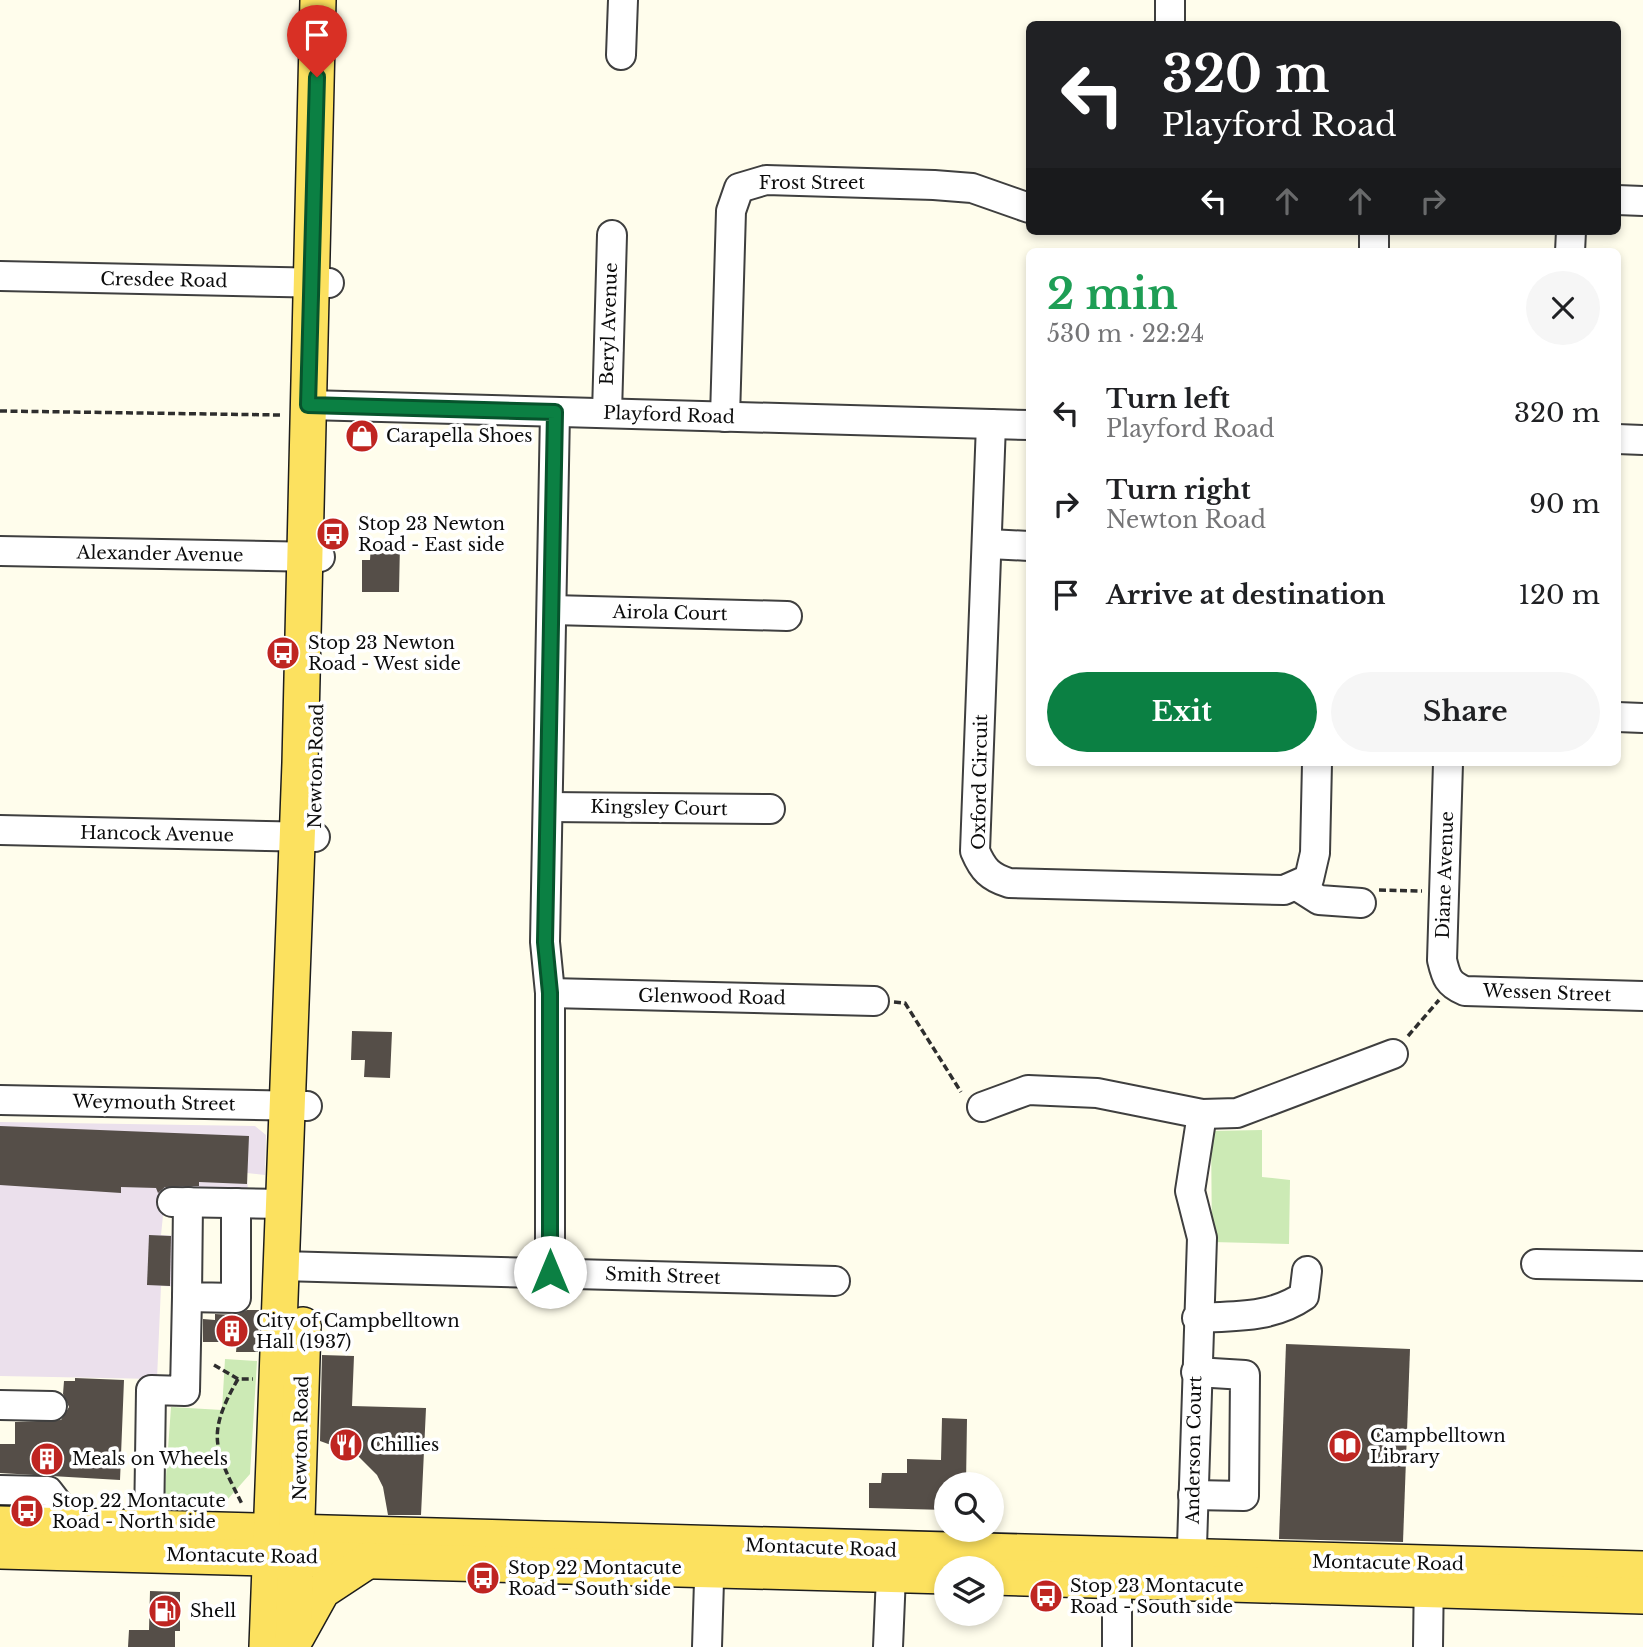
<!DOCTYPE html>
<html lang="en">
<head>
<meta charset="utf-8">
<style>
	:root { --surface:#fff; --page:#f6f6f6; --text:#202124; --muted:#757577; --accent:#0b8043 }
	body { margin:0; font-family:"Libre Baskerville",serif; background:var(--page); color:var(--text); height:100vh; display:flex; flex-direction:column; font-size:26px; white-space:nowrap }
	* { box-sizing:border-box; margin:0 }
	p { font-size:23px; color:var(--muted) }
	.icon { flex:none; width:38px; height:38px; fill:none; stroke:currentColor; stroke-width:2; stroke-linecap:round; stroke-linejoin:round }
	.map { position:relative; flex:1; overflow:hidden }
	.sheet { position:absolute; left:1026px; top:248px; width:595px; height:518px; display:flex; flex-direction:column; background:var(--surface); border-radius:10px; box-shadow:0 4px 10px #0003 }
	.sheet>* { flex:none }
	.banner { position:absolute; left:1026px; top:21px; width:595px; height:214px; border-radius:10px; box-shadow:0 4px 10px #0003; background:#202124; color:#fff; overflow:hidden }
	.tools { position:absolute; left:934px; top:1472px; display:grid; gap:14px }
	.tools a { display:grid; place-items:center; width:70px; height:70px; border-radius:50%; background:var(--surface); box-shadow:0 4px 10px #0003; font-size:35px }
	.pin { position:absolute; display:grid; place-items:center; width:60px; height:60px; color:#fff; margin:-72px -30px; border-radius:50% 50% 50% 0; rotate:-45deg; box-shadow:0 0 7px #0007 }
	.pin .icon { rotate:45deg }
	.me { position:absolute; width:77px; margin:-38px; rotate:0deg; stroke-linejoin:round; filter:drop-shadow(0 0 5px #0008) }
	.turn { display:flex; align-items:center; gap:24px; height:147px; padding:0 21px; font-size:32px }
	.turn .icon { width:91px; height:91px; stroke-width:2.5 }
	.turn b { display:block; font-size:49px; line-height:60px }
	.lanes { display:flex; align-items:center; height:66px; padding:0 21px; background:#0003; justify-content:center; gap:35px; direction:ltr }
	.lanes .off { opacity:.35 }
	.round { display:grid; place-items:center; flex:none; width:74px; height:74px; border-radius:37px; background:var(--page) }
	.headline { display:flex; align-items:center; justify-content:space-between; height:119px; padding:0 21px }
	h1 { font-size:42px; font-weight:700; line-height:52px; color:#1e9e55 }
	.action { display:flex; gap:14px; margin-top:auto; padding:14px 21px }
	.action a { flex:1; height:80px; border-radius:42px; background:var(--accent); color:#fff; font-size:28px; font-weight:700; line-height:80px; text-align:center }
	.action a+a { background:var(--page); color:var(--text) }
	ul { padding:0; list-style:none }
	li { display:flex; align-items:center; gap:21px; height:91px; padding:0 21px }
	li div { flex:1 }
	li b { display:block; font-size:26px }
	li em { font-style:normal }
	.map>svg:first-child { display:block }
	.industrial { fill:#ebe0ec }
	.green { fill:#cceab5 }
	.building { fill:#554e48 }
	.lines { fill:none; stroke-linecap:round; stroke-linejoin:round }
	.minor-casing { stroke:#3f3f3f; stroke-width:32 }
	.major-casing { stroke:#1d1d1d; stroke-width:38 }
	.path { stroke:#2e2e2e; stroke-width:3.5; stroke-dasharray:7 3.5; stroke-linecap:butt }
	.minor { stroke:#fff; stroke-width:28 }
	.major { stroke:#fce15f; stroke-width:35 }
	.route-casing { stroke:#07532c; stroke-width:18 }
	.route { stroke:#0b8043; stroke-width:12 }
	.labels { text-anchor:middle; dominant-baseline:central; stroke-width:7; stroke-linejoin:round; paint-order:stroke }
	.street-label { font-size:18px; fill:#0c0c0c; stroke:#fff }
	.poi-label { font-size:18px; fill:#0c0c0c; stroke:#fff; text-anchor:start }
</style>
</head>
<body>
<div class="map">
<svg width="1643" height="1647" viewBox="0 0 1643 1647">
	<rect width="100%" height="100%" fill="#fffdec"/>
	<path class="industrial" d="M0 1122 255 1126 266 1135 265 1175 247 1173 248 1194 165 1196 161 1235 184 1236 182 1287 161 1286 157 1379 0 1376Z"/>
	<g class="green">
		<path d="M1262 1130V1177L1290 1180 1289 1244 1212 1242 1211 1131Z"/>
		<path d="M225 1359 257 1361 250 1474 220 1508 164 1505 171 1407 222 1410Z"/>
	</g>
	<g class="building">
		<path d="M371 543H400L399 592H362V560H370Z"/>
		<path d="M352 1031 392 1032 390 1078 364 1077 365 1060H351Z"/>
		<path d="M0 1126 249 1136 247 1184 199 1182V1186L165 1187 158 1193 156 1188 121 1187V1193L0 1185Z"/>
		<path d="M149 1235 171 1236 170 1286 147 1285Z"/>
		<path d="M247 1310H259L258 1352H236L237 1342H203V1319L215 1320V1314L236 1315Z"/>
		<path d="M1286 1344 1410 1349 1403 1542 1279 1539Z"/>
		<path d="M322 1355 354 1356 352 1406 426 1408 421 1515H388L383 1487 377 1475 356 1454 320 1441Z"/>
		<path d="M75 1378 124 1380 120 1480 0 1473V1444H15V1422L61 1420 69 1407 63 1394 64 1381H75Z"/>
		<path d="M942 1418 967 1419 966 1484H947V1510L869 1508V1483H881L882 1473H907V1459L941 1460Z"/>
		<path d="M150 1591 180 1592V1631H175V1647H128L129 1630H149Z"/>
	</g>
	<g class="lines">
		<defs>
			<g id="minor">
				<path d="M1170 0V24"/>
				<path d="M621 55 623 0"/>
				<path d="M1617 200 1643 201"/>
				<path d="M1374 252V231"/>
				<path d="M1570 252 1571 231"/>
				<path d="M0 276 329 283"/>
				<path d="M308 405 1029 425"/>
				<path d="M607 413 612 235"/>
				<path d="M725 417 731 211 739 188 766 180 934 185 972 188 1029 208"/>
				<path d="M991 424 975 851C983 870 990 877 1009 883L1284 890 1309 879 1315 853 1317 763"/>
				<path d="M1617 439 1643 440"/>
				<path d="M989 544 1029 546"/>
				<path d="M0 551 320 557"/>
				<path d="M552 610 787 616"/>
				<path d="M1617 717 1643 718"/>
				<path d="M1448 763 1442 960C1446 977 1448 984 1465 991L1643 996"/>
				<path d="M548 807 770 809"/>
				<path d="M0 830 315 837"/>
				<path d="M1297 886 1319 900 1361 903"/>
				<path d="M550 993 874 1001"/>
				<path d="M0 1100 307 1106"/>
				<path d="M982 1107 1028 1090 1097 1093 1202 1114 1237 1113 1393 1054"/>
				<path d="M172 1202 284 1204"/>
				<path d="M188 1202 187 1297 236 1298V1203"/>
				<path d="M1536 1264 1643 1266"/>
				<path d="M281 1266 835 1281"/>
				<path d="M550 1272V993L545 942 555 412"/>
				<path d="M1197 1318C1236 1316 1272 1318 1304 1296L1307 1271"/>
				<path d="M0 1405 52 1406"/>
				<path d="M0 1490 48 1491 75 1526"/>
				<path d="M1193 1495 1244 1496 1245 1375 1196 1372"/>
				<path d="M149 1528 151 1390 185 1391 187 1297"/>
				<path d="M1191 1577 1202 1238 1190 1191 1202 1114"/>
				<path d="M707 1647 710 1548"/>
				<path d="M888 1647 891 1575"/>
				<path d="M1117 1647V1581"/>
				<path d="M1428 1647 1429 1569"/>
			</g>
			<g id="major">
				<path d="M0 1524 1643 1569"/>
				<path d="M0 1551 947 1576"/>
				<path d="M992 1577 1643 1596"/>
				<path d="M297 1636 322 1591 369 1560"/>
				<path d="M267 1647 300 763 318 0"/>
				<path d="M293 1647 303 1325"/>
			</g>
		</defs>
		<use href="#minor" class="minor-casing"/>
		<use href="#major" class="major-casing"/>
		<g class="path">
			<path d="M0 411 281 415"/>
			<path d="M1379 890 1422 891"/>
			<path d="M894 1002 905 1003 961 1092"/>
			<path d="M1408 1036 1439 1000"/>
			<path d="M214 1365 238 1379H253"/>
			<path d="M238 1379C205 1436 215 1450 243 1506"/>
		</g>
		<use href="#minor" class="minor"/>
		<use href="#major" class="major"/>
	</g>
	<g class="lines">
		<defs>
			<path id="route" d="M317 77 308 405 555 412 545 942 550 993V1272"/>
		</defs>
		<use href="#route" class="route-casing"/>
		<use href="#route" class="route"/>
	</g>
	<defs>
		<symbol id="shop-disc" viewBox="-11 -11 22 22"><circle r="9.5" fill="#bf2521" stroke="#fff"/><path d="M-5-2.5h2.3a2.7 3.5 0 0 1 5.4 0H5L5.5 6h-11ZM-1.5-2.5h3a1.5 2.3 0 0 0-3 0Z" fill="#fff"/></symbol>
		<symbol id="bus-disc" viewBox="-11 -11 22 22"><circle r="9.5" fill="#bf2521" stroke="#fff"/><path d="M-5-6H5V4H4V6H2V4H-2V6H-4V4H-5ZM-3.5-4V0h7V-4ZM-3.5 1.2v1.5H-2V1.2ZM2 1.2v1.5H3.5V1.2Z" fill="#fff"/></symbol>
		<symbol id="building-disc" viewBox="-11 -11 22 22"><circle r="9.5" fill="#bf2521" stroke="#fff"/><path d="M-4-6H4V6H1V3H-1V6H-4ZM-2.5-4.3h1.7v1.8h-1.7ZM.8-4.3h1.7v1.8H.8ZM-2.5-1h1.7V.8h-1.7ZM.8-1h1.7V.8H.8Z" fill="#fff"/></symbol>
		<symbol id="restaurant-disc" viewBox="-11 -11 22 22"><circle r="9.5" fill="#bf2521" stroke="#fff"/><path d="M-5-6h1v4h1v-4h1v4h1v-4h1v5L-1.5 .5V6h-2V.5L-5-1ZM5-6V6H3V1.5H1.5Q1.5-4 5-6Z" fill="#fff"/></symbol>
		<symbol id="library-disc" viewBox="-11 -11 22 22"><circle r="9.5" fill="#bf2521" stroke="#fff"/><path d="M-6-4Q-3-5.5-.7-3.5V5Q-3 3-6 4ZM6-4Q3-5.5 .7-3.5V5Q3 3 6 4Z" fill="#fff"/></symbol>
		<symbol id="fuel-disc" viewBox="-11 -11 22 22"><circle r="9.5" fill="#bf2521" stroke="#fff"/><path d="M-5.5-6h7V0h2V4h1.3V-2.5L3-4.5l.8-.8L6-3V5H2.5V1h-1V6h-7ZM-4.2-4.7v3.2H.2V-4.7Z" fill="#fff"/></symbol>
	</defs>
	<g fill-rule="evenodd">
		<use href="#shop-disc" x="343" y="417" width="38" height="38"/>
		<use href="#bus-disc" x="314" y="515" width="38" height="38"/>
		<use href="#bus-disc" x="264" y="634" width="38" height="38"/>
		<use href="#building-disc" x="213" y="1312" width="38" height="38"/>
		<use href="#restaurant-disc" x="327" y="1426" width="38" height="38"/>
		<use href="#library-disc" x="1326" y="1427" width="38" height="38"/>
		<use href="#building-disc" x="28" y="1440" width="38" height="38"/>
		<use href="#bus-disc" x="8" y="1492" width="38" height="38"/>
		<use href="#bus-disc" x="464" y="1559" width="38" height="38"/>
		<use href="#bus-disc" x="1027" y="1577" width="38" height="38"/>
		<use href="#fuel-disc" x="146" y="1592" width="38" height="38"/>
	</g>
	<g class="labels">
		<g class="street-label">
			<text x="812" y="183">Frost Street</text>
			<text transform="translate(164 280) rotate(1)">Cresdee Road</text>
			<text transform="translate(609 324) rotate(-88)">Beryl Avenue</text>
			<text transform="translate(669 415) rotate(2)">Playford Road</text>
			<text transform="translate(160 554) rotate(1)">Alexander Avenue</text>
			<text transform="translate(670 613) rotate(1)">Airola Court</text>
			<text transform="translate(316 766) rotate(-89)">Newton Road</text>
			<text transform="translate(980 782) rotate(-89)">Oxford Circuit</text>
			<text transform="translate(659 808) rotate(1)">Kingsley Court</text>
			<text transform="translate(157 834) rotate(1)">Hancock Avenue</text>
			<text transform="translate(1445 875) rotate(-88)">Diane Avenue</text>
			<text transform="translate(1547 993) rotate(2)">Wessen Street</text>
			<text transform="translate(712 997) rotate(1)">Glenwood Road</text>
			<text transform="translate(154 1103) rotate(1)">Weymouth Street</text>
			<text transform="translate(663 1276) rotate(2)">Smith Street</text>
			<text transform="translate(301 1438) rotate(-89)">Newton Road</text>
			<text transform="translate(1194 1450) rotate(-89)">Anderson Court</text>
			<text transform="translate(821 1548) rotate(2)">Montacute Road</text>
			<text transform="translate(242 1556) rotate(1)">Montacute Road</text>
			<text transform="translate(1388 1563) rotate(1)">Montacute Road</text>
		</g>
		<g class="poi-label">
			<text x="386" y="436">Carapella Shoes</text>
			<text x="358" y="524">Stop 23 Newton<tspan x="358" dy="21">Road - East side</tspan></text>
			<text x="308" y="643">Stop 23 Newton<tspan x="308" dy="21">Road - West side</tspan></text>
			<text x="256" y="1321">City of Campbelltown<tspan x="256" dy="21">Hall (1937)</tspan></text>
			<text x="1370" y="1436">Campbelltown<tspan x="1370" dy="21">Library</tspan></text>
			<text x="370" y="1445">Chillies</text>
			<text x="72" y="1459">Meals on Wheels</text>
			<text x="52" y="1501">Stop 22 Montacute<tspan x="52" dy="21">Road - North side</tspan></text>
			<text x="508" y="1568">Stop 22 Montacute<tspan x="508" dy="21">Road - South side</tspan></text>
			<text x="1070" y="1586">Stop 23 Montacute<tspan x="1070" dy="21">Road - South side</tspan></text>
			<text x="190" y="1611">Shell</text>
		</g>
	</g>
</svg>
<div class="tools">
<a><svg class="icon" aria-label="search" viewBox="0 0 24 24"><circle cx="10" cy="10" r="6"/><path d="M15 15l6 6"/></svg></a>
<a><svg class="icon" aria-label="layers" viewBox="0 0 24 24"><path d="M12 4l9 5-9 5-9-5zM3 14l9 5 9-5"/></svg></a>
</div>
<div class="pin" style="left:317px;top:77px;background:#d93025"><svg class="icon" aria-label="arrive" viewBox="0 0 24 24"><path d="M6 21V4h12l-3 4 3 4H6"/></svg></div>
<svg class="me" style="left:550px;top:1272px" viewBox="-20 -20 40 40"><circle r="19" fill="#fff"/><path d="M0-13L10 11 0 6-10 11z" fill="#0b8043"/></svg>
<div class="banner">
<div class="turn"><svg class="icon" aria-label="left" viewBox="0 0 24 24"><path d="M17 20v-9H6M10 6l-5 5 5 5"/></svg><div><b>320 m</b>Playford Road</div></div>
<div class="lanes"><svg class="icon" aria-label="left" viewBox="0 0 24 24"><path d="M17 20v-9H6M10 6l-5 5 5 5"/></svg><svg class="icon off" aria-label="ahead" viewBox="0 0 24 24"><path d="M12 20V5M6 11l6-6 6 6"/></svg><svg class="icon off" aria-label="ahead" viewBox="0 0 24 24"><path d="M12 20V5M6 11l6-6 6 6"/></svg><svg class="icon off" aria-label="right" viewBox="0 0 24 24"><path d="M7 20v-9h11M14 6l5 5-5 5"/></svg></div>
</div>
<section class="sheet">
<div class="headline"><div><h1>2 min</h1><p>530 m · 22:24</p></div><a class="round"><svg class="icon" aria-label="close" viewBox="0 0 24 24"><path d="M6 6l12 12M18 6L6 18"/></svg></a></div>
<ul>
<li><svg class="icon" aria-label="left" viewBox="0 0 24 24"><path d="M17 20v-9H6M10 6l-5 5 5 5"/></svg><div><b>Turn left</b><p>Playford Road</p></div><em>320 m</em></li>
<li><svg class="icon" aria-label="right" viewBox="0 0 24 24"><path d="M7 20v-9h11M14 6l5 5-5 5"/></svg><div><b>Turn right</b><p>Newton Road</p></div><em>90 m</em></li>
<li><svg class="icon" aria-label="arrive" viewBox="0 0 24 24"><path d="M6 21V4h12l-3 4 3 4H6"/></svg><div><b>Arrive at destination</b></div><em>120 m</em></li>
</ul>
<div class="action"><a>Exit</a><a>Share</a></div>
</section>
</div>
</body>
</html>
